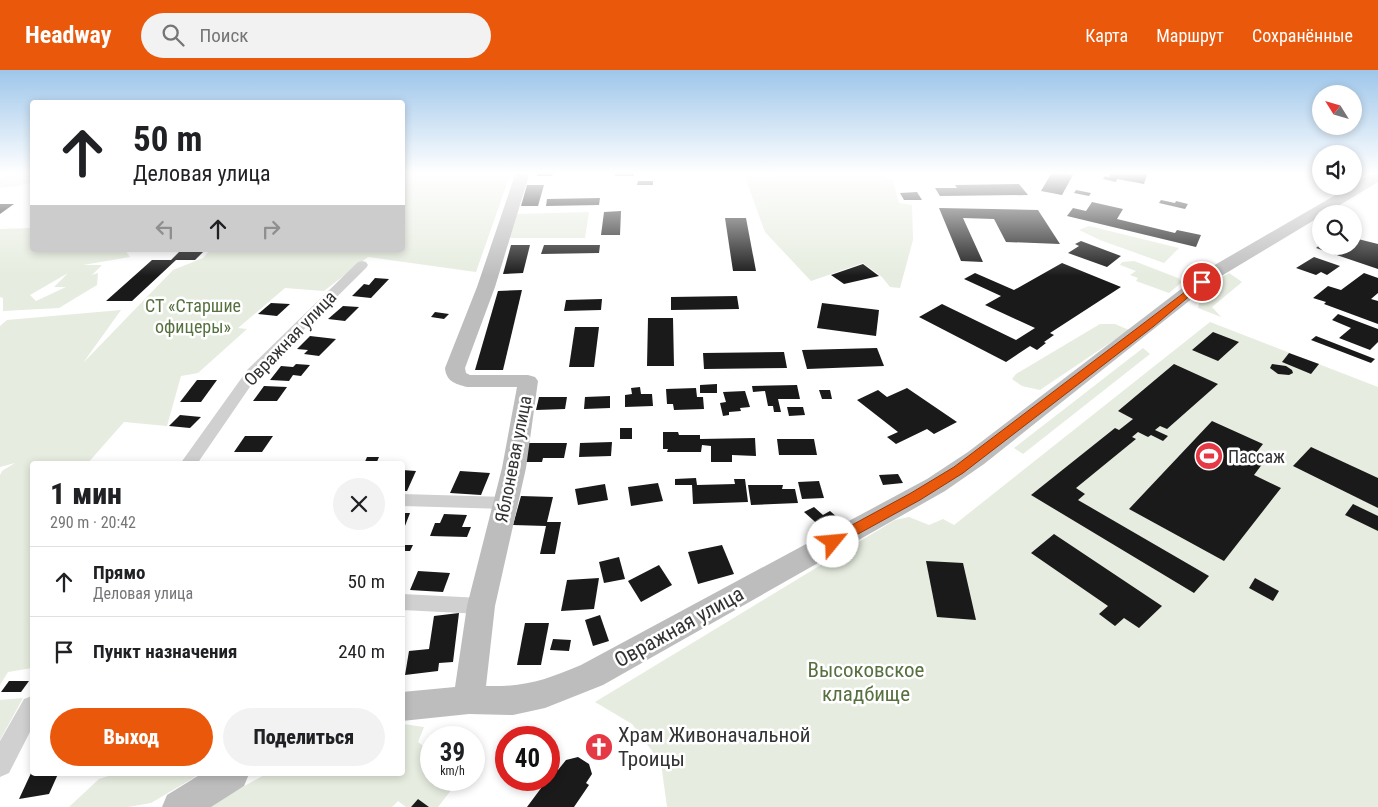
<!DOCTYPE html>
<html lang="ru">
<head>
<meta charset="utf-8">
<style>
	:root { --surface:#fff; --page:#f2f2f2; --text:#202124; --muted:#757577; --line:#e0e0e0; --accent:#ea580c }
	body { margin:0; font-family:"Roboto Condensed",sans-serif; background:var(--page); color:var(--text); height:100vh; display:flex; flex-direction:column; font-size:19px; white-space:nowrap }
	* { box-sizing:border-box; margin:0 }
	p { font-size:16px; color:var(--muted) }
	.icon { flex:none; width:28px; height:28px; fill:none; stroke:currentColor; stroke-width:2; stroke-linecap:round; stroke-linejoin:round }
	.map { position:relative; flex:1; overflow:hidden }
	.details { position:absolute; left:30px; top:391px; width:375px; height:315px; display:flex; flex-direction:column; background:var(--surface); border-radius:5px; box-shadow:0 2px 8px #0003 }
	.details>* { flex:none }
	.banner { position:absolute; left:30px; top:30px; width:375px; height:152px; border-radius:5px; box-shadow:0 2px 8px #0003; background:#fff; color:var(--text); overflow:hidden }
	.needle { width:32px; rotate:307deg }
	.buttons { position:absolute; left:1312px; top:15px; display:grid; gap:10px }
	.buttons a { display:grid; place-items:center; width:50px; height:50px; border-radius:50%; background:var(--surface); box-shadow:0 2px 8px #0003; font-size:25px }
	.speed { position:absolute; left:420px; top:656px; display:flex; gap:10px; font-size:25px; font-weight:700; text-align:center }
	.speed>* { display:grid; place-content:center; width:65px; height:65px; border-radius:50%; background:var(--surface); box-shadow:0 2px 8px #0003; line-height:1 }
	.speed small { font-size:12px; font-weight:400 }
	.speed .limit { border:8px solid #d22; background:#fff; color:#111 }
	.pin { position:absolute; display:grid; place-items:center; width:42px; height:42px; color:#fff; margin:-21px; border:2px solid #fff; border-radius:50%; box-shadow:0 1px 5px #0007 }
	.me { position:absolute; width:55px; margin:-28px; rotate:62deg; stroke-linejoin:round; filter:drop-shadow(0 0 4px #0008) }
	.turn { display:flex; align-items:center; gap:18px; height:105px; padding:0 20px; font-size:22px }
	.turn .icon { width:65px; height:65px; stroke-width:2.5 }
	.turn b { display:block; font-size:35px; line-height:42px }
	.lanes { display:flex; align-items:center; height:48px; padding:0 20px; background:#0003; justify-content:center; gap:25px; direction:ltr }
	.lanes .off { opacity:.35 }
	.round { display:grid; place-items:center; flex:none; width:52px; height:52px; border-radius:26px; background:var(--page) }
	.overview { display:flex; align-items:center; justify-content:space-between; height:85px; padding:0 20px }
	h1 { font-size:30px; font-weight:800; line-height:38px }
	.primary-button { display:flex; gap:10px; margin-top:auto; padding:10px 20px }
	.primary-button a { flex:1; height:58px; border-radius:30px; background:var(--accent); color:#fff; font-size:20px; font-weight:800; line-height:58px; text-align:center }
	.primary-button a+a { background:var(--page); color:var(--text) }
	ul { padding:0; list-style:none }
	li { display:flex; align-items:center; gap:15px; height:70px; padding:0 20px; border-top:1px solid var(--line) }
	li div { flex:1 }
	li b { display:block; font-size:19px }
	li em { font-style:normal }
	header { display:flex; align-items:center; gap:30px; box-sizing:border-box; height:70px; padding:0 25px; background:var(--accent); color:#fff }
	header strong { font-size:24px }
	nav { display:flex; gap:28px; margin-inline-start:auto; font-size:18px }
	.search { width:350px; height:45px; background:var(--page); display:flex; align-items:center; gap:12px; box-sizing:border-box; padding:0 18px; border-radius:28px; color:var(--muted); font-size:19px }
	.map>svg:first-child { display:block }
	.green { fill:#e6ecdf; fill-rule:evenodd }
	.building { fill:#1a1a1a }
	.lines { fill:none; stroke-linecap:round; stroke-linejoin:round }
	.street { fill:#d0d0d0; fill-rule:evenodd }
	.secondary { fill:#bdbdbd; fill-rule:evenodd }
	.route { fill:#ea580c; stroke:#983908 }
	.labels { text-anchor:middle; dominant-baseline:central; stroke-width:5; stroke-linejoin:round; paint-order:stroke }
	.park-label { font-size:18px; fill:#56703f; stroke:#fff }
	.street-label { font-size:18px; fill:#333; stroke:#fff }
	.poi-label { font-size:18px; fill:#333; stroke:#fff; text-anchor:start }
	.near-street-label { font-size:21px; fill:#333; stroke:#fff }
	.near-park-label { font-size:21px; fill:#56703f; stroke:#fff }
	.near-poi-label { font-size:21px; fill:#333; stroke:#fff; text-anchor:start }
</style>
</head>
<body>
<header>
<strong>Headway</strong>
<div class="search"><svg class="icon" aria-label="search" viewBox="0 0 24 24"><circle cx="10" cy="10" r="6"/><path d="M15 15l6 6"/></svg>Поиск</div>
<nav><a>Карта</a><a>Маршрут</a><a>Сохранённые</a></nav>
</header>
<div class="map">
<svg width="1378" height="737" viewBox="0 0 1378 737">
	<rect width="100%" height="100%" fill="#fff"/>
	<g class="green">
		<path d="M19 102H32V112L19 116 0 118V109Z"/>
		<path d="M403 102H511L476 202 368 187 324 221 285 218 238 258 247 259 198 303 181 306 167 356 124 352 87 394H32V598L8 602 0 615V405L2 401 15 393 0 397V256L7 250 121 240 83 293 173 200 203 188 210 180H402Z"/>
		<path d="M779 102H879L882 106 893 111 899 133 912 135 913 170 900 218 890 217 882 207 863 193 811 211 765 162 745 107H779Z"/>
		<path d="M589 142 585 168H509L516 144Z"/>
		<path d="M1089 156 1179 178 1164 193 1100 170 1079 160Z"/>
		<path d="M32 158V180H125L130 187 83 195H102L92 205 98 203 97 215 59 238 3 241V228L0 227V159ZM68 203 54 217H66L36 231 30 225Z"/>
		<path d="M1134 191 1178 208 1182 212 1169 223 1136 211 1138 208 1130 205 1136 201 1120 195 1122 192Z"/>
		<path d="M1229 203 1242 212 1212 237 1221 247 1198 238 1203 218Z"/>
		<path d="M1210 252 1378 317V737H667L661 693 632 654 595 632 895 450 909 447 929 455 943 449 954 455Z"/>
		<path d="M1100 254H1115L1129 260 1040 320 1022 316 1012 309 1016 304Z"/>
		<path d="M1143 278 1150 284 1023 384 1014 378Z"/>
		<path d="M23 628 0 670V630Z"/>
		<path d="M403 654 424 657 418 672 431 682V710H459L438 737H429L418 729 411 737H406L398 731 392 737H207L266 704H402Z"/>
		<path d="M115 704H200L151 733 128 737H69L99 709Z"/>
	</g>
	<g class="building">
		<path d="M538 102H553L552 106H537Z"/>
		<rect x="615" y="102" width="19" height="4"/>
		<path d="M1052 102 1073 105 1062 125 1041 121Z"/>
		<path d="M1111 102H1148L1144 114 1117 109 1116 112 1103 109 1105 106 1109 107Z"/>
		<path d="M638 111H653V115H637Z"/>
		<path d="M1019 114 1028 125 940 126 935 118H957L955 115Z"/>
		<path d="M527 115H544L538 136H521Z"/>
		<path d="M1076 120 1091 123 1089 126 1074 123Z"/>
		<path d="M917 122 922 130H904L900 123Z"/>
		<path d="M600 128 599 135 546 136 547 129Z"/>
		<path d="M1161 130 1175 133 1176 131 1188 134 1185 139 1159 133Z"/>
		<path d="M1092 132 1123 139 1117 149 1175 163 1177 160 1201 165 1196 177 1067 146 1073 138 1086 141Z"/>
		<path d="M0 134H14L0 144Z"/>
		<path d="M939 138 1038 140 1060 174 1006 172 994 149 963 148 983 192 961 191Z"/>
		<path d="M621 141 620 165H601L604 142Z"/>
		<path d="M725 148H746L756 201H733Z"/>
		<path d="M1354 168 1378 174V199L1316 178 1321 174V176H1354Z"/>
		<path d="M1081 171 1121 186 1107 197 1068 183 1079 176 1075 174Z"/>
		<path d="M511 175H530L523 203 503 204Z"/>
		<path d="M544 175H600L599 183 541 184Z"/>
		<path d="M181 180H205L195 190H176L132 231H106L152 190H171Z"/>
		<path d="M1314 187 1340 196 1327 205 1321 202 1316 205 1296 198Z"/>
		<path d="M1062 193 1121 217 1050 263 1054 265 1044 272 1046 273 1037 280 1030 276 1006 292 919 247 942 234 1016 270 1035 258 985 235 1001 226 964 209 975 203 1014 220Z"/>
		<path d="M863 194 879 206 844 214 831 205Z"/>
		<path d="M1364 203 1378 208V223L1371 229 1378 231V254L1324 234 1326 232 1313 228 1328 216 1341 220Z"/>
		<path d="M375 208 389 209 371 228 352 226 364 214 369 215Z"/>
		<path d="M522 220 503 300H475L498 221Z"/>
		<path d="M737 226 739 239 671 240V227Z"/>
		<path d="M602 229 601 240 564 241 566 230Z"/>
		<path d="M271 233 290 234 277 246 258 244Z"/>
		<path d="M822 233 879 240 876 266 817 258Z"/>
		<path d="M343 236 359 237 345 251 328 249Z"/>
		<path d="M435 242 449 244 444 249 431 247Z"/>
		<path d="M1338 244 1378 259V272L1370 280 1339 268 1351 258 1332 250Z"/>
		<path d="M648 248H673L674 296H647Z"/>
		<path d="M575 257H599L594 297H569Z"/>
		<path d="M1213 262 1239 272 1218 291 1192 280Z"/>
		<path d="M310 266 336 269 319 286 304 284 308 280 297 279Z"/>
		<path d="M1316 266 1375 289 1371 293 1311 270Z"/>
		<path d="M877 278 884 296 807 299 802 280Z"/>
		<path d="M784 282 787 298 704 299 703 283Z"/>
		<path d="M1289 283 1319 294 1311 304 1282 292Z"/>
		<path d="M296 294 310 295 301 306 293 305 289 311 270 310 281 296 293 297Z"/>
		<path d="M1174 294 1218 314 1167 359 1160 356 1155 360 1168 366 1163 371 1151 365 1148 367 1138 362 1132 367 1136 369 1076 418 1085 424 1078 430 1209 506 1194 523 1031 425 1115 358 1119 360 1133 349 1118 341Z"/>
		<path d="M1272 294 1286 296 1292 300 1293 303 1289 305 1278 304 1270 298Z"/>
		<path d="M197 310H217L201 332H180Z"/>
		<path d="M717 314V323H700V315Z"/>
		<path d="M797 315 800 329H778L781 342H774L773 336H768L765 321 753 322 752 316Z"/>
		<path d="M264 316 287 317 277 331H253Z"/>
		<path d="M640 317 641 324H652L653 336 625 337V325L632 324 631 318Z"/>
		<path d="M696 318 697 327H703L704 339 674 340 673 334H667L666 319Z"/>
		<path d="M907 318 957 352 934 364 927 359 896 374 887 367 898 362 857 330 878 320 887 327Z"/>
		<path d="M819 320H830L832 329H822Z"/>
		<path d="M745 321 750 337 740 338 741 341 729 342V345L723 346 720 333 726 332 723 322Z"/>
		<path d="M610 326V338L584 339 585 327Z"/>
		<path d="M539 327H567L565 339 536 340Z"/>
		<path d="M787 337H803L805 345 789 346Z"/>
		<path d="M180 345 201 347 190 358 169 356Z"/>
		<path d="M1212 351 1263 374 1252 388 1263 393 1254 405 1281 418 1224 491 1129 439Z"/>
		<rect x="620" y="358" width="12" height="11"/>
		<path d="M663 362H678L679 365H700V369L755 368 756 386 732 385V392H711V376L702 375 701 382H667L668 379H663Z"/>
		<path d="M245 366H273L262 382H234Z"/>
		<path d="M777 369H814L817 385H779Z"/>
		<path d="M612 372 611 386 579 387 580 373Z"/>
		<path d="M527 373H567L564 388H543L542 392H522Z"/>
		<path d="M1311 377 1378 408V438L1293 396Z"/>
		<path d="M367 387H379L376 394H364Z"/>
		<path d="M402 400 416 401 407 421H402Z"/>
		<path d="M460 401 490 403 481 425 450 423Z"/>
		<path d="M898 404 903 413 883 415 879 405Z"/>
		<path d="M696 408 697 415 735 414 734 409H745L748 432 693 434 692 415H675V409Z"/>
		<path d="M819 411 824 428 802 429 798 412Z"/>
		<path d="M658 413 663 431 631 436 628 417Z"/>
		<path d="M605 414 608 430 578 435 575 419Z"/>
		<path d="M748 415H783L782 419H795L798 433 751 435Z"/>
		<path d="M521 426 553 427 547 452H561L555 484H540L546 456 513 455Z"/>
		<path d="M1353 434 1378 446V461L1345 445Z"/>
		<path d="M814 437 823 445 830 441 838 448 822 458 804 442Z"/>
		<path d="M402 443H410L403 461H402Z"/>
		<path d="M444 444 467 445 462 457H471L467 467 430 466 435 453H440Z"/>
		<path d="M1054 464 1162 536 1139 558 1124 548 1115 556 1099 544 1108 536 1031 483Z"/>
		<path d="M402 475H413L410 481H405L403 487Z"/>
		<path d="M722 475 734 504 698 514 688 482Z"/>
		<path d="M619 487 625 509 604 513 599 492Z"/>
		<path d="M926 491 963 493 976 550 937 547Z"/>
		<path d="M659 495 672 515 641 532 628 511Z"/>
		<path d="M418 501 450 503 443 522 410 520Z"/>
		<path d="M599 508 594 539 561 541 567 510Z"/>
		<path d="M1255 508 1279 521 1273 531 1249 518Z"/>
		<path d="M459 543 453 592 439 593 438 601 405 605 409 581 429 579 434 546Z"/>
		<path d="M600 545 609 571 593 576 585 550Z"/>
		<path d="M525 553H549L541 595H517Z"/>
		<path d="M553 569 571 570 569 581 550 580Z"/>
		<path d="M9 611H29L21 622H1Z"/>
		<path d="M578 687 589 694 592 704 586 713 589 715 574 737H527L556 698 558 700 566 690Z"/>
		<path d="M32 701V704H58L49 724 19 729Z"/>
		<path d="M418 729 429 737H411Z"/>
	</g>
	<g class="lines">
		<g class="street">
			<path d="M362 191 366 192 368 195 366 198 258 305 197 394H180L248 299 358 192Z"/>
			<path d="M402 424 506 427 512 428 515 433 512 438 506 439 402 436Z"/>
			<path d="M402 524 481 528 488 530 491 536 488 542 481 544 402 540Z"/>
			<path d="M32 626V658L9 703 0 707V671L24 629Z"/>
		</g>
		<g class="secondary">
			<path d="M516 102H530L495 217 465 298 466 303 470 305H528L535 307 538 311 526 398 495 536 486 616C526 617 545 610 581 595L927 409 968 382 1206 200 1351 116H1354V114L1373 103 1378 102V112L1325 144H1321V146L1218 208 984 394 945 421 603 615 545 638 513 645 469 644 402 651V622L455 617 467 536 502 398 517 317H467C455 314 446 311 445 298L477 217Z"/>
			<path d="M201 704H249L244 716 211 737H162L167 725Z"/>
		</g>
	</g>
	<linearGradient id="sky" x2="0" y2="1"><stop stop-color="#9ec6ea"/><stop offset="0.5" stop-color="#fff"/><stop offset="1" stop-color="#fff" stop-opacity="0"/></linearGradient>
	<rect width="1378" height="206" fill="url(#sky)"/>
	<path class="route" d="M1202 209 1205 210V213L1154 256 963 403 920 430 838 475H828L826 472 828 468 911 423 954 397Z"/>
	<defs>
		<symbol id="stadium-disc" viewBox="-11 -11 22 22"><circle r="9.5" fill="#e63946" stroke="#fff"/><path d="M0-5a6.5 5 0 1 0 0 10a6.5 5 0 1 0 0-10ZM-3.5-1.8h7v3.6h-7Z" fill="#fff"/></symbol>
		<symbol id="church-disc" viewBox="-11 -11 22 22"><circle r="9.5" fill="#e63946" stroke="#fff"/><path d="M-1.2-6h2.4v3.5h3.3v2.4h-3.3V6h-2.4V-.1h-3.3v-2.4h3.3Z" fill="#fff"/></symbol>
	</defs>
	<g fill-rule="evenodd">
		<use href="#stadium-disc" x="1193" y="370" width="32" height="32"/>
		<use href="#church-disc" x="583" y="661" width="32" height="32"/>
	</g>
	<g class="labels">
		<g class="park-label">
			<text x="193" y="235">СТ «Старшие<tspan x="193" dy="21">офицеры»</tspan></text>
		</g>
		<g class="street-label">
			<text transform="translate(290 268) rotate(-46)">Овражная улица</text>
			<text transform="translate(513 389) rotate(-79)">Яблоневая улица</text>
		</g>
		<g class="poi-label">
			<text x="1228" y="386">Пассаж</text>
		</g>
		<g class="near-street-label">
			<text transform="translate(679 557) rotate(-29)">Овражная улица</text>
		</g>
		<g class="near-park-label">
			<text x="866" y="600">Высоковское<tspan x="866" dy="24">кладбище</tspan></text>
		</g>
		<g class="near-poi-label">
			<text x="618" y="665">Храм Живоначальной<tspan x="618" dy="24">Троицы</tspan></text>
		</g>
	</g>
</svg>
<div class="buttons">
<a><svg class="needle" viewBox="-14 -14 28 28"><path d="M0-13l5 13h-10z" fill="#e53935"/><path d="M0 13l5-13h-10z" fill="#757577"/></svg></a>
<a><svg class="icon" aria-label="sound" viewBox="0 0 24 24"><path d="M4 9h4l5-4v14l-5-4H4zM17 9q2 3 0 6"/></svg></a>
<a><svg class="icon" aria-label="search" viewBox="0 0 24 24"><circle cx="10" cy="10" r="6"/><path d="M15 15l6 6"/></svg></a>
</div>
<div class="speed"><div>39<small>km/h</small></div><div class="limit">40</div></div>
<div class="pin" style="left:1202px;top:212px;background:#d93025"><svg class="icon" aria-label="arrive" viewBox="0 0 24 24"><path d="M6 21V4h12l-3 4 3 4H6"/></svg></div>
<svg class="me" style="left:833px;top:472px" viewBox="-20 -20 40 40"><circle r="19" fill="#fff"/><path d="M0-13L10 11 0 6-10 11z" fill="#ea580c"/></svg>
<div class="banner">
<div class="turn"><svg class="icon" aria-label="ahead" viewBox="0 0 24 24"><path d="M12 20V5M6 11l6-6 6 6"/></svg><div><b>50 m</b>Деловая улица</div></div>
<div class="lanes"><svg class="icon off" aria-label="left" viewBox="0 0 24 24"><path d="M17 20v-9H6M10 6l-5 5 5 5"/></svg><svg class="icon" aria-label="ahead" viewBox="0 0 24 24"><path d="M12 20V5M6 11l6-6 6 6"/></svg><svg class="icon off" aria-label="right" viewBox="0 0 24 24"><path d="M7 20v-9h11M14 6l5 5-5 5"/></svg></div>
</div>
<section class="details">
<div class="overview"><div><h1>1 мин</h1><p>290 m · 20:42</p></div><a class="round"><svg class="icon" aria-label="close" viewBox="0 0 24 24"><path d="M6 6l12 12M18 6L6 18"/></svg></a></div>
<ul>
<li><svg class="icon" aria-label="ahead" viewBox="0 0 24 24"><path d="M12 20V5M6 11l6-6 6 6"/></svg><div><b>Прямо</b><p>Деловая улица</p></div><em>50 m</em></li>
<li><svg class="icon" aria-label="arrive" viewBox="0 0 24 24"><path d="M6 21V4h12l-3 4 3 4H6"/></svg><div><b>Пункт назначения</b></div><em>240 m</em></li>
</ul>
<div class="primary-button"><a>Выход</a><a>Поделиться</a></div>
</section>
</div>
</body>
</html>
